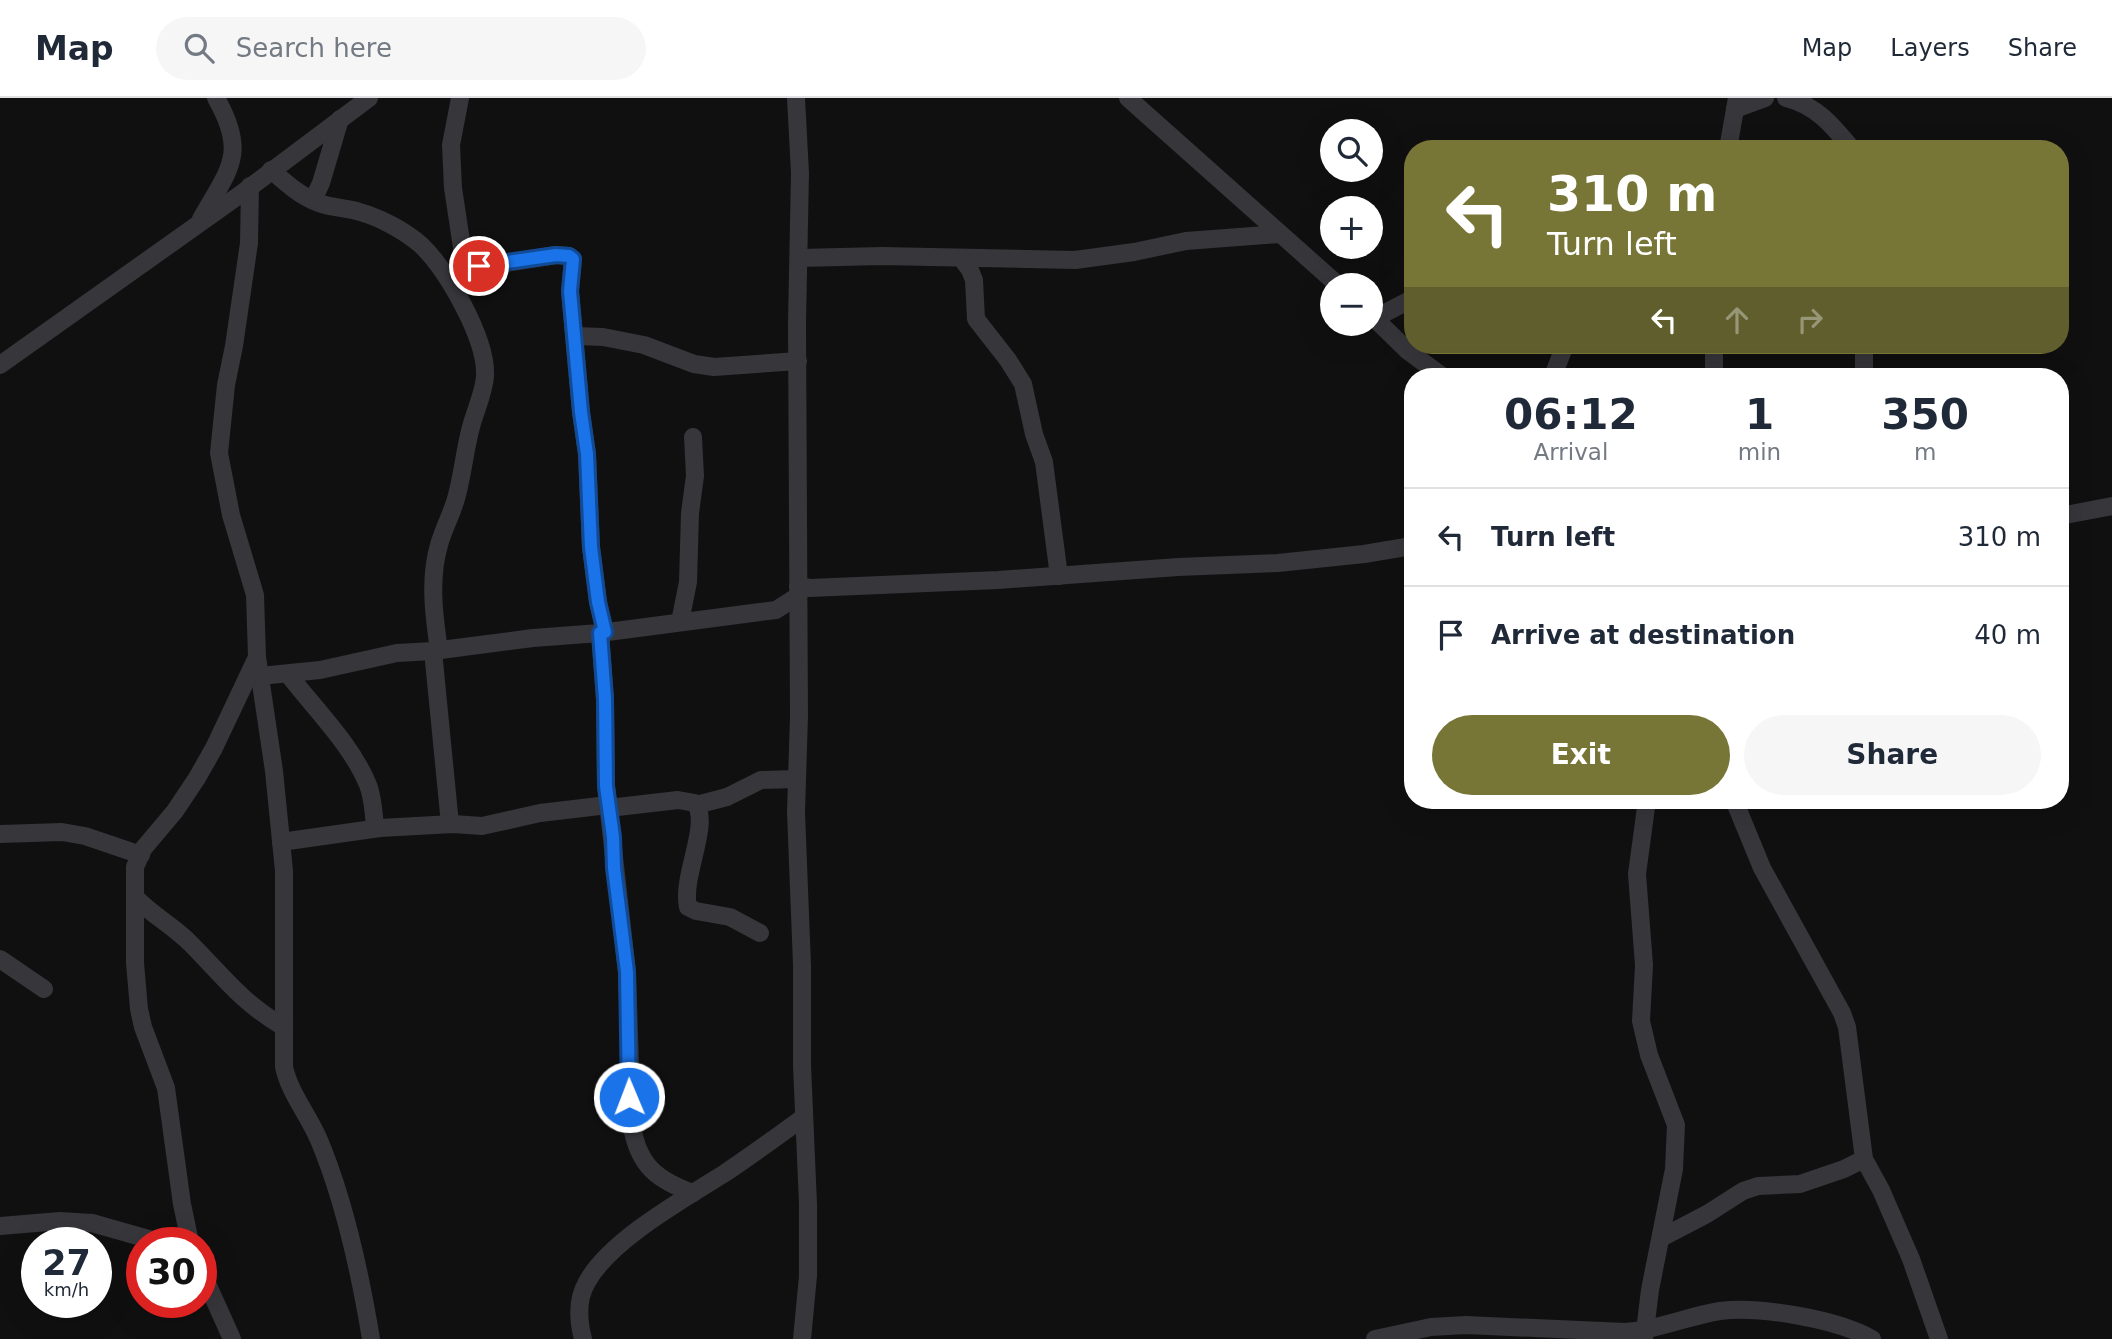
<!DOCTYPE html>
<html lang="en">
<head>
<meta charset="utf-8">
<style>
	:root { --surface:#fff; --page:#f6f6f7; --text:#1f2937; --muted:#747a83; --line:#e0e1e3; --accent:#777637 }
	body { margin:0; font-family:"DejaVu Sans",sans-serif; background:var(--page); color:var(--text); height:100vh; display:flex; flex-direction:column; font-size:26px; white-space:nowrap }
	* { box-sizing:border-box; margin:0 }
	p { font-size:23px; color:var(--muted) }
	.icon { flex:none; width:38px; height:38px; fill:none; stroke:currentColor; stroke-width:2; stroke-linecap:round; stroke-linejoin:round }
	.map { position:relative; flex:1; overflow:hidden }
	.side { position:absolute; left:1404px; top:270px; width:665px; height:441px; display:flex; flex-direction:column; background:var(--surface); border-radius:28px; box-shadow:0 7px 28px #0002 }
	.side>* { flex:none }
	.top-card { position:absolute; left:1404px; top:42px; width:665px; height:214px; border-radius:28px; box-shadow:0 7px 28px #0002; background:#777637; color:#fff; overflow:hidden }
	.controls { position:absolute; left:1320px; top:21px; display:grid; gap:14px }
	.controls a { display:grid; place-items:center; width:63px; height:63px; border-radius:50%; background:var(--surface); box-shadow:0 7px 28px #0002; font-size:35px }
	.speed { position:absolute; left:21px; top:1129px; display:flex; gap:14px; font-size:35px; font-weight:700; text-align:center }
	.speed>* { display:grid; place-content:center; width:91px; height:91px; border-radius:50%; background:var(--surface); box-shadow:0 7px 28px #0002; line-height:1 }
	.speed small { font-size:18px; font-weight:400 }
	.speed .limit { border:10px solid #d22; background:#fff; color:#111 }
	.pin { position:absolute; display:grid; place-items:center; width:60px; height:60px; color:#fff; margin:-30px; border:4px solid #fff; border-radius:50%; box-shadow:0 2px 7px #0007 }
	.me { position:absolute; width:77px; margin:-38px; rotate:359deg; stroke-linejoin:round; filter:drop-shadow(0 0 5px #0008) }
	.turn { display:flex; align-items:center; gap:24px; height:147px; padding:0 28px; font-size:32px }
	.turn .icon { width:91px; height:91px; stroke-width:2.5 }
	.turn b { display:block; font-size:49px; line-height:60px }
	.lanes { display:flex; align-items:center; height:66px; padding:0 28px; background:#0003; justify-content:center; gap:35px; direction:ltr }
	.lanes .off { opacity:.35 }
	.eta { display:flex; justify-content:space-evenly; align-items:center; height:119px; text-align:center }
	.eta b { font-size:42px; font-weight:700; line-height:49px }
	.button { display:flex; gap:14px; margin-top:auto; padding:14px 28px }
	.button a { flex:1; height:80px; border-radius:42px; background:var(--accent); color:#fff; font-size:28px; font-weight:700; line-height:80px; text-align:center }
	.button a+a { background:var(--page); color:var(--text) }
	ul { padding:0; list-style:none }
	li { display:flex; align-items:center; gap:21px; height:98px; padding:0 28px; border-top:2px solid var(--line) }
	li div { flex:1 }
	li b { display:block; font-size:26px }
	li em { font-style:normal }
	header { display:flex; align-items:center; gap:42px; box-sizing:border-box; height:98px; padding:0 35px; background:var(--surface); border-bottom:2px solid var(--line) }
	header strong { font-size:33px }
	nav { display:flex; gap:38px; margin-inline-start:auto; font-size:24px }
	.search { width:490px; height:63px; background:var(--page); display:flex; align-items:center; gap:18px; box-sizing:border-box; padding:0 24px; border-radius:38px; color:var(--muted); font-size:26px }
	.map>svg:first-child { display:block }
	.lines { fill:none; stroke-linecap:round; stroke-linejoin:round }
	.minor { stroke:#36363b; stroke-width:18 }
	.route-casing { stroke:#114b97; stroke-width:18 }
	.route { stroke:#1a73e8; stroke-width:12 }
</style>
</head>
<body>
<header>
<strong>Map</strong>
<div class="search"><svg class="icon" aria-label="search" viewBox="0 0 24 24"><circle cx="10" cy="10" r="6"/><path d="M15 15l6 6"/></svg>Search here</div>
<nav><a>Map</a><a>Layers</a><a>Share</a></nav>
</header>
<div class="map">
<svg width="2112" height="1241" viewBox="0 0 2112 1241">
	<rect width="100%" height="100%" fill="#101011"/>
	<g class="lines">
		<g class="minor">
			<path d="M796 0 800 75 797 225 799 618 796 714 802 867V967L808 1106V1178L802 1241"/>
			<path d="M1128 0 1338 187"/>
			<path d="M1786 0C1816 7 1833 28 1852 51"/>
			<path d="M1735 11 1765 0"/>
			<path d="M1728 51 1737 0"/>
			<path d="M271 72C286 85 300 98 319 105 332 110 347 110 360 114 381 120 405 133 421 147 447 172 487 241 485 278 484 295 475 313 471 329 465 351 463 374 457 397 453 414 444 429 439 447 429 481 434 518 439 552"/>
			<path d="M250 88 249 145 234 248 226 287 219 355 231 417 255 497 257 559 274 673 284 773V969C290 996 308 1016 319 1042 345 1104 360 1174 371 1241"/>
			<path d="M313 102 321 85 340 21"/>
			<path d="M201 121C229 71 248 56 216 0"/>
			<path d="M799 160 882 158 1075 162 1134 154 1186 143 1280 136"/>
			<path d="M962 161 970 172 974 182 976 221 1008 262 1023 286 1034 336 1044 364 1059 478"/>
			<path d="M461 168 505 165 556 157 569 158 573 161 570 193 581 314 587 356 591 449 598 504 605 534"/>
			<path d="M459 176 463 156 453 90 451 47 460 0"/>
			<path d="M1370 216 1408 253 1442 278"/>
			<path d="M1375 220 1412 201"/>
			<path d="M575 238 603 239 644 247 694 266 714 269 798 263"/>
			<path d="M1864 247V278"/>
			<path d="M0 267 245 93 369 0"/>
			<path d="M1553 278 1565 247"/>
			<path d="M1714 278V247"/>
			<path d="M2060 418 2112 408"/>
			<path d="M798 488 810 490 998 482 1178 469 1278 465 1364 456 1412 448"/>
			<path d="M680 524 688 484 690 415 695 378 693 339"/>
			<path d="M600 535 605 601 606 688 627 874 632 1029C639 1068 657 1082 693 1095"/>
			<path d="M433 553 450 726"/>
			<path d="M288 576C314 610 352 647 368 687 373 700 374 716 375 730"/>
			<path d="M260 578 320 572 397 555 433 553 533 540 600 535 760 514 776 512 798 498"/>
			<path d="M1734 702 1762 770 1842 915 1847 929 1864 1061 1881 1092 1911 1161 1939 1241"/>
			<path d="M696 707 727 699 761 682 797 681"/>
			<path d="M609 710 678 702 695 705C711 726 681 779 688 809L696 813 730 819 760 835"/>
			<path d="M0 736 62 734 85 738 141 757"/>
			<path d="M281 744 380 730 453 726 482 728 540 715 608 707"/>
			<path d="M136 800C152 817 173 828 190 845 222 877 241 904 282 928"/>
			<path d="M0 861 44 891"/>
			<path d="M0 1128 60 1123 92 1125 159 1144"/>
			<path d="M1661 1140 1707 1116 1743 1093 1758 1088 1800 1086 1844 1071 1864 1061"/>
			<path d="M190 1144 182 1106 166 990 143 929 139 911 135 865V769L143 751 175 713 197 680 214 650 257 559"/>
			<path d="M201 1172 232 1241"/>
			<path d="M583 1241C578 1222 577 1201 587 1184 610 1142 684 1101 725 1075 752 1057 778 1038 804 1019"/>
			<path d="M1375 1241 1431 1229 1466 1227 1625 1234C1658 1232 1688 1218 1720 1213 1760 1208 1837 1221 1872 1241"/>
			<path d="M1644 1241 1650 1192 1674 1071 1676 1027 1649 957 1641 923 1644 867 1637 776 1647 702"/>
		</g>
	</g>
	<g class="lines">
		<defs>
			<path id="route" d="M479 168 556 157 569 158 573 161 570 193 581 314 587 356 591 449 598 504 605 534 600 535 605 601 606 688 613 739 614 770 627 874 629 999"/>
		</defs>
		<use href="#route" class="route-casing"/>
		<use href="#route" class="route"/>
	</g>
</svg>
<div class="controls">
<a><svg class="icon" aria-label="search" viewBox="0 0 24 24"><circle cx="10" cy="10" r="6"/><path d="M15 15l6 6"/></svg></a>
<a>+</a>
<a>−</a>
</div>
<div class="speed"><div>27<small>km/h</small></div><div class="limit">30</div></div>
<div class="pin" style="left:479px;top:168px;background:#d93025"><svg class="icon" aria-label="arrive" viewBox="0 0 24 24"><path d="M6 21V4h12l-3 4 3 4H6"/></svg></div>
<svg class="me" style="left:629px;top:999px" viewBox="-20 -20 40 40"><circle r="17" fill="#1a73e8" stroke="#fff" stroke-width="3"/><path d="M0-11L8 9 0 5-8 9z" fill="#fff"/></svg>
<div class="top-card">
<div class="turn"><svg class="icon" aria-label="left" viewBox="0 0 24 24"><path d="M17 20v-9H6M10 6l-5 5 5 5"/></svg><div><b>310 m</b>Turn left</div></div>
<div class="lanes"><svg class="icon" aria-label="left" viewBox="0 0 24 24"><path d="M17 20v-9H6M10 6l-5 5 5 5"/></svg><svg class="icon off" aria-label="ahead" viewBox="0 0 24 24"><path d="M12 20V5M6 11l6-6 6 6"/></svg><svg class="icon off" aria-label="right" viewBox="0 0 24 24"><path d="M7 20v-9h11M14 6l5 5-5 5"/></svg></div>
</div>
<section class="side">
<div class="eta">
<div><b>06:12</b><p>Arrival</p></div>
<div><b>1</b><p>min</p></div>
<div><b>350</b><p>m</p></div>
</div>
<ul>
<li><svg class="icon" aria-label="left" viewBox="0 0 24 24"><path d="M17 20v-9H6M10 6l-5 5 5 5"/></svg><div><b>Turn left</b></div><em>310 m</em></li>
<li><svg class="icon" aria-label="arrive" viewBox="0 0 24 24"><path d="M6 21V4h12l-3 4 3 4H6"/></svg><div><b>Arrive at destination</b></div><em>40 m</em></li>
</ul>
<div class="button"><a>Exit</a><a>Share</a></div>
</section>
</div>
</body>
</html>
